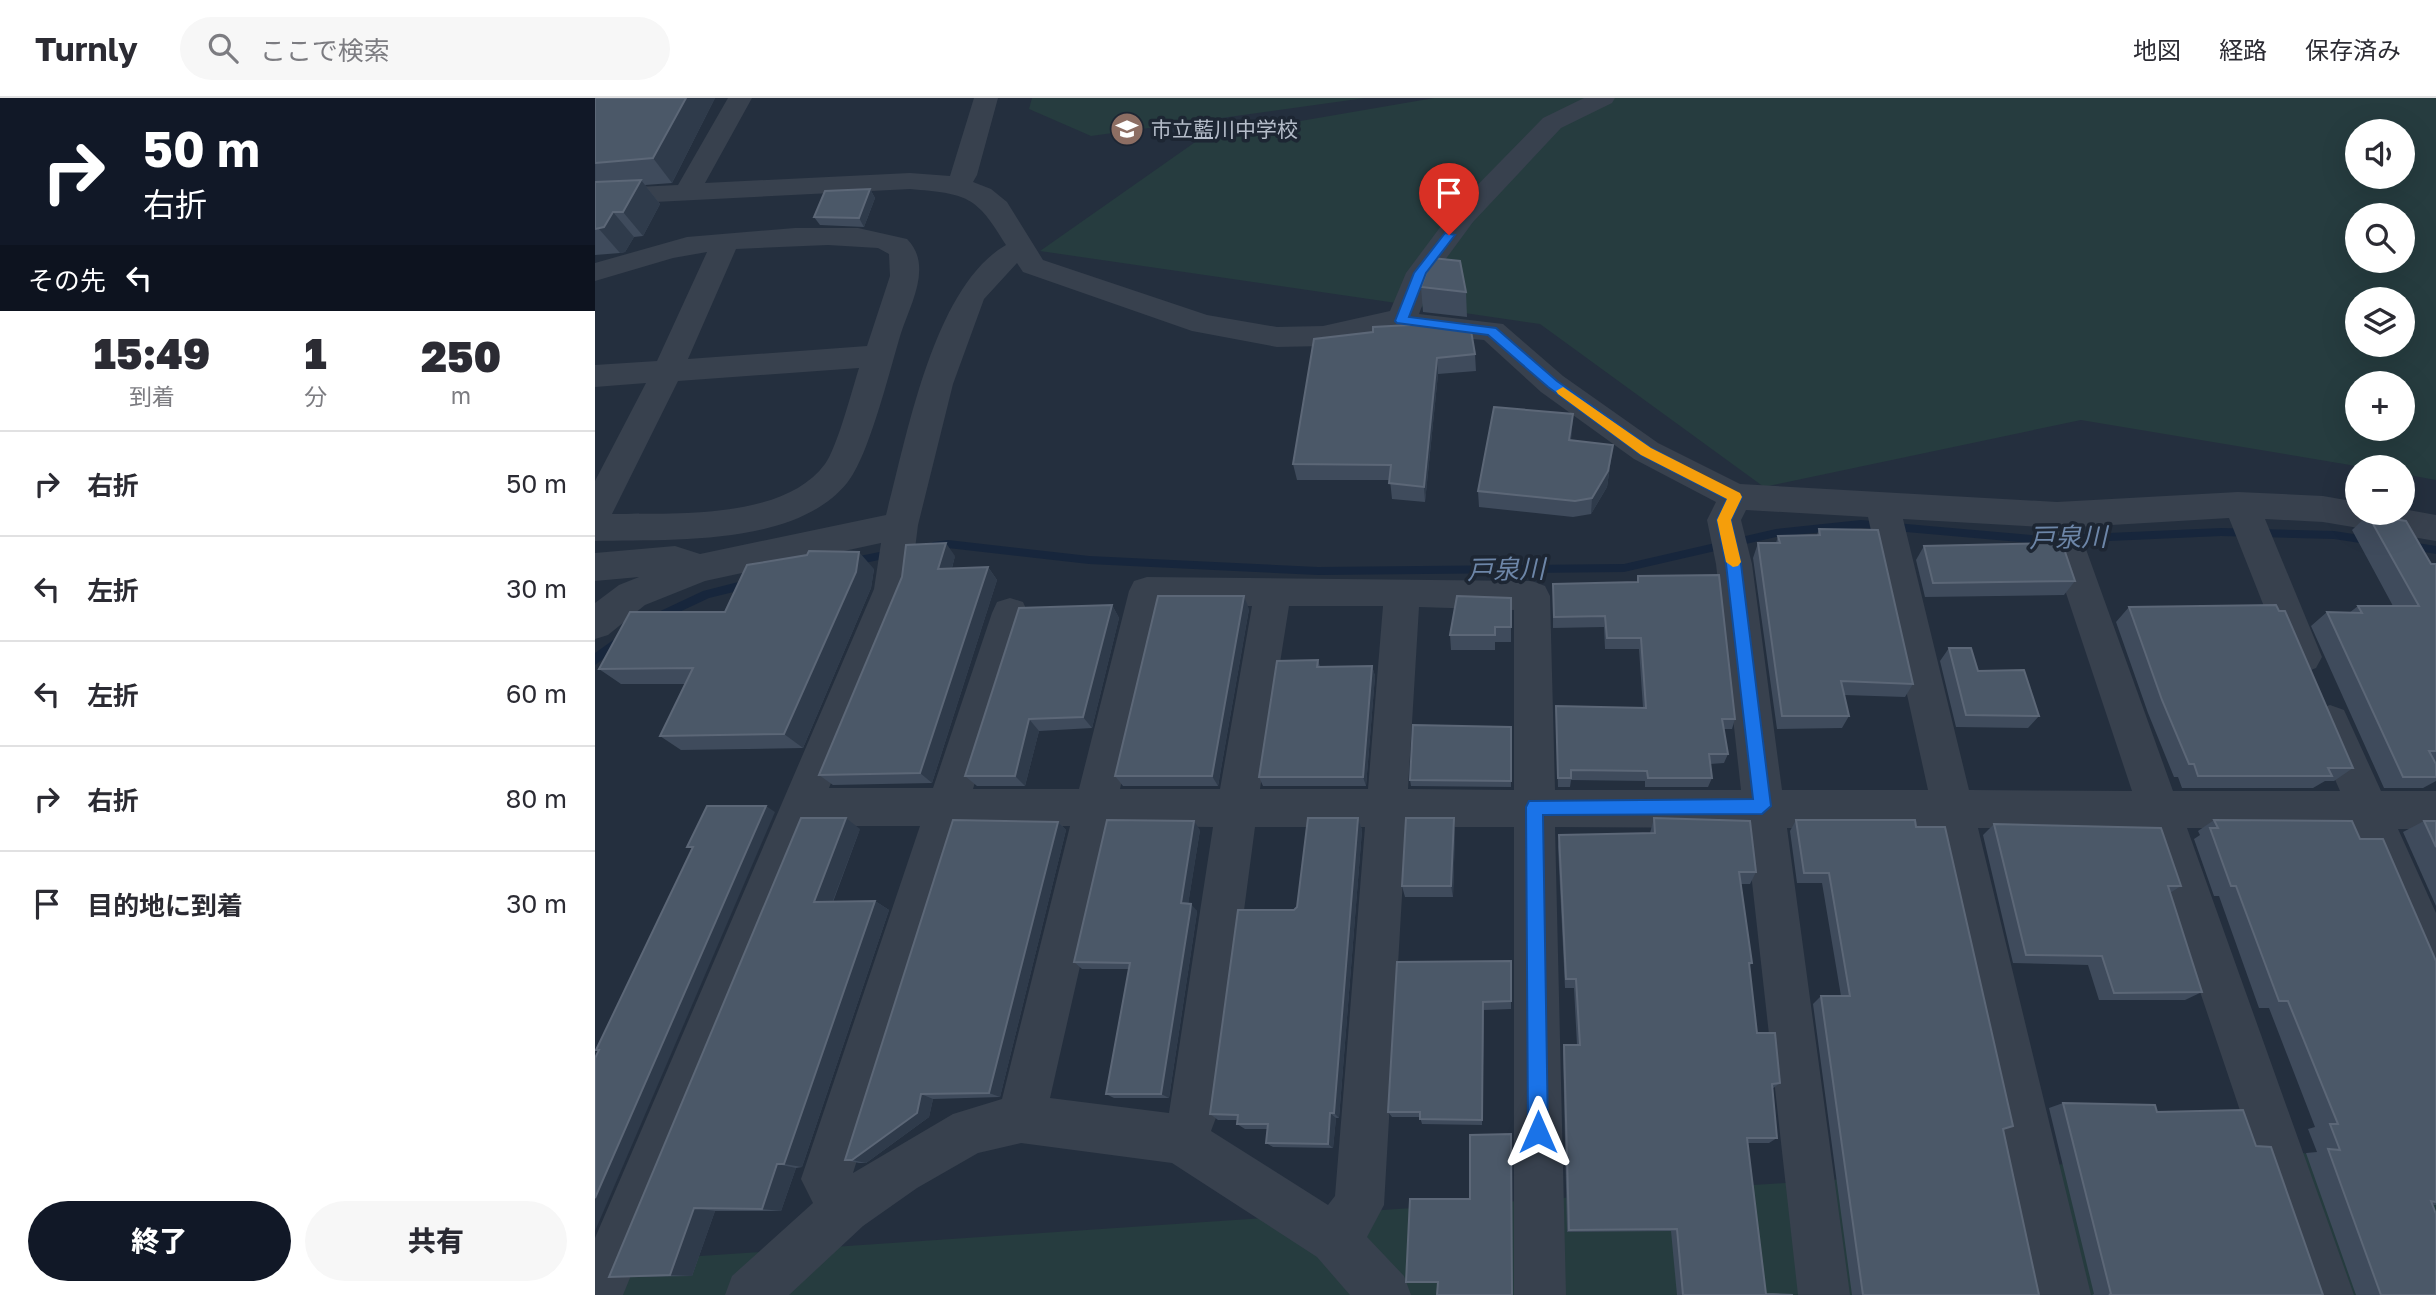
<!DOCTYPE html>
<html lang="ja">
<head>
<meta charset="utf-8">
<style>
	:root { --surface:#fff; --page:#f7f7f7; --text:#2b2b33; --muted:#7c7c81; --line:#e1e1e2; --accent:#111827 }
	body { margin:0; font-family:"Golos Text","Noto Sans JP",sans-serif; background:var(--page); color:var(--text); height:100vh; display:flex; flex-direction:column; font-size:26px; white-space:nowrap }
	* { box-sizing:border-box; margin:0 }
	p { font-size:23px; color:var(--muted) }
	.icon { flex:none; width:38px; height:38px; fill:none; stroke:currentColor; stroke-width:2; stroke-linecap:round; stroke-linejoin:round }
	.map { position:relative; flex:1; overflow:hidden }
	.panel { display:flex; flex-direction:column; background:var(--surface); width:595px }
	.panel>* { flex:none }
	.banner { background:#111827; color:#fff; overflow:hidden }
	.buttons { position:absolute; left:1750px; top:21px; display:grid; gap:14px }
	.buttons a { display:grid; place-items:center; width:70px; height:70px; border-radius:50%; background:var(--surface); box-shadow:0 7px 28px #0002; font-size:35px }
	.pin { position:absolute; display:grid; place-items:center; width:60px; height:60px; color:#fff; margin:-72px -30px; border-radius:50% 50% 50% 0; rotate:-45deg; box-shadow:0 0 7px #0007 }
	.pin .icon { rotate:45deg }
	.me { position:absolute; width:77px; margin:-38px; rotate:0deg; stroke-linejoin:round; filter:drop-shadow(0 0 5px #0008) }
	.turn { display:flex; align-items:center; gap:24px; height:147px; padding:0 28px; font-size:32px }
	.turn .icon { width:91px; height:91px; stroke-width:2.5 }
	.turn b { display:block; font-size:49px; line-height:60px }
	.then { display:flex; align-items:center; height:66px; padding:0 28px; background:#0003; gap:14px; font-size:26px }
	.eta { display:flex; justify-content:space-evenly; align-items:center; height:119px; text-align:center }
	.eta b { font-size:42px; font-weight:800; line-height:49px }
	.cta { display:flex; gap:14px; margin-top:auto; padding:14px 28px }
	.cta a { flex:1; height:80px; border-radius:42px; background:var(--accent); color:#fff; font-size:28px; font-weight:800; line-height:80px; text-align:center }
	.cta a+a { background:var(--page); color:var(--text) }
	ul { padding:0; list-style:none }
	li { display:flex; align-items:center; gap:21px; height:105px; padding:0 28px; border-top:2px solid var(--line) }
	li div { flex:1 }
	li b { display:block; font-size:26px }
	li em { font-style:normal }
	header { display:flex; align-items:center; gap:42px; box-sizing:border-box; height:98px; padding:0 35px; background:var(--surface); border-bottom:2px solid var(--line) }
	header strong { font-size:33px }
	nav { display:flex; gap:38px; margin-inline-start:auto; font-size:24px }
	.search { width:490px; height:63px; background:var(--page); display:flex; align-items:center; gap:18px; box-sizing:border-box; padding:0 24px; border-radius:38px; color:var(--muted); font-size:26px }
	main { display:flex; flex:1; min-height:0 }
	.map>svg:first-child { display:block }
	.green { fill:#263c3f; fill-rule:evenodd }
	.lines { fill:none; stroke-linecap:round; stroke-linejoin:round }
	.stream { fill:#17263c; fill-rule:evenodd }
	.minor { fill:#38414e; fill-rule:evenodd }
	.wall { fill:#3f4b5c }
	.shaded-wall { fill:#2f3b4b }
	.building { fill:#4b5868; stroke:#5c6777; stroke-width:2 }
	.route { fill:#1a73e8; stroke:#114b97; stroke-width:2 }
	.slow { fill:#f59e0b }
	.labels { text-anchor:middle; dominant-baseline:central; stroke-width:7; stroke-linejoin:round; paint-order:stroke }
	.far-poi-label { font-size:21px; fill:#b4bcc9; stroke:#1d2633; text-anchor:start }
	.water-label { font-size:26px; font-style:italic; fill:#6d86a8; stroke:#1d2633 }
</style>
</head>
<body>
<header>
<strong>Turnly</strong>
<div class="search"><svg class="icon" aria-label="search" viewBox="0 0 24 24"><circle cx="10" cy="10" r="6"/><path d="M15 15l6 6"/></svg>ここで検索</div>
<nav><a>地図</a><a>経路</a><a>保存済み</a></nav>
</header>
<main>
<section class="panel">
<div class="banner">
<div class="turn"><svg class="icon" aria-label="right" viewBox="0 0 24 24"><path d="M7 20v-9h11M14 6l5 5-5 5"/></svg><div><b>50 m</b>右折</div></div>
<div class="then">その先<svg class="icon" aria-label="left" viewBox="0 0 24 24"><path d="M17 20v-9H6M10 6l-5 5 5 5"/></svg></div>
</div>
<div class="eta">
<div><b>15:49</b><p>到着</p></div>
<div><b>1</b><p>分</p></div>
<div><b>250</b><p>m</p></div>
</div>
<ul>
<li><svg class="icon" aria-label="right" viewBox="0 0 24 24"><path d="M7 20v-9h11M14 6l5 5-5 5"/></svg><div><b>右折</b></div><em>50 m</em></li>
<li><svg class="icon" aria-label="left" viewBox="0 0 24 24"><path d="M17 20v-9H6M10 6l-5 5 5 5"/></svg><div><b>左折</b></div><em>30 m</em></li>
<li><svg class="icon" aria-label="left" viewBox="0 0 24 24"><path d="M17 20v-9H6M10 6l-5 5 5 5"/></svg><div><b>左折</b></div><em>60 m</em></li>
<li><svg class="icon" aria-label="right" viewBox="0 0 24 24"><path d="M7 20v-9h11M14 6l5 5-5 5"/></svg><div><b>右折</b></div><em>80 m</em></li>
<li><svg class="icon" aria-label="arrive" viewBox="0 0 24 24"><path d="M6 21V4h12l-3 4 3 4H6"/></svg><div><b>目的地に到着</b></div><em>30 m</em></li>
</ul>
<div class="cta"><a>終了</a><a>共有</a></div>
</section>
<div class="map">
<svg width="1841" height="1197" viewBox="0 0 1841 1197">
	<rect width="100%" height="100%" fill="#242f3e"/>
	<g class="green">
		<path d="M437 0H770L496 38 434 11Z"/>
		<path d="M839 0H1841V382L1808 376V369H1767L1486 322 1169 389 945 226 445 153 606 40ZM1762 33H1808V79H1762ZM1762 117H1808V163H1762ZM1762 201H1808V247H1762ZM1762 285H1808V331H1762Z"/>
		<path d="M1695 1051 1841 1094V1197H0V1165Z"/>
	</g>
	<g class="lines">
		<g class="stream">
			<path d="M1266 422 1447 438 1626 430 1739 433 1778 439 1784 443 1778 447 1739 441 1626 438 1447 446 1266 430 1181 439 1029 474 723 477 494 466 353 450 338 452 332 448 338 444 353 442 494 458 723 469 1029 466 1181 431Z"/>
			<path d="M1810 443 1841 448V456L1806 450 1804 447 1806 444Z"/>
			<path d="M299 451 303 452 305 455 303 458 255 468 249 464 255 460Z"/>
			<path d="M155 481 161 486 159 489 114 500 61 525 55 520 57 517 108 493Z"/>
			<path d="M28 535 32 537 34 540 32 543 0 567V555Z"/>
		</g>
		<g class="minor">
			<path d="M133 0H157L110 85 315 75 355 78 379 0H403L382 77 378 84 396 91 412 104 448 162 612 217 682 229 728 228 795 213 811 175 858 112 948 20 989 0H1020L1017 5 966 30 878 124 839 177 824 216 908 226 968 278 1063 345 1145 386 1462 404 1643 394 1728 398 1762 404V415H1808V411L1841 417V443L1728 424 1670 421 1727 559 1721 570 1708 575 1695 570 1689 559 1634 420 1483 429 1578 693H1745L1715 624 1721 612 1735 607 1749 612 1786 693H1841V731H1803L1841 815V887L1825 881 1761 731 1592 730 1759 1197H1707L1550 730H1383L1496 1197H1444L1341 730H1192L1255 1197H1203L1151 730 960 729 971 1197H919V729H811L789 1107 772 1139 809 1178 816 1197H755L722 1159 577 1065 426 1045 383 1055 322 1090 268 1128 194 1197H130L137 1178 218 1105 206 1081 325 728H219L28 1197H0V1140L279 491 286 445 110 483 50 507 13 537 0 541V505L24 487 44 479 0 483V455L80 448 105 456 291 417C312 339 338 189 411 147 381 97 372 96 315 91L0 107V91L83 87ZM422 165 428 174 597 233 682 249 728 248 791 233 889 242 946 294 1039 361 1121 404 1112 422 1121 466 1146 692H960L955 498 950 488 937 483 552 479 539 483 534 493 484 691H378L433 515 428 504 415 500 402 504 397 515 338 690H234L315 491 323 427 358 286 389 201ZM1151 412 1273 419 1333 692H1187L1157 466 1146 422ZM1308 421 1449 429 1537 693 1374 692ZM567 508H657L625 691H525ZM694 508H788L773 691H665ZM824 509 919 512V692L813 691ZM366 728H475L407 1001 358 1016 258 1075ZM517 728 618 729 574 1015 455 1000ZM660 729H770L740 1098 733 1107 616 1033 622 1017Z"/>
			<path d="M200 130H263L312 141C338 167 316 205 306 235 295 271 274 359 252 385 200 449 75 441 0 443V383L51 285 0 289V267L62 263 112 154 78 160 0 183V165L92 139ZM233 147 283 150 294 156 295 178 272 248 93 261 141 151ZM264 270C257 292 242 350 230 366 189 422 79 415 17 416L83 283Z"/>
		</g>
	</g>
	<g class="wall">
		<path d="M0 0H120L77 85 50 87 65 106 48 138 39 139 30 154 25 155 0 157Z"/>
		<path d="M275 91 280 100 269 129 225 127 219 119Z"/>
		<path d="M826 189 871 194 872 219 828 214Z"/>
		<path d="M815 227 880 256 881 273 843 276 830 404 797 401 795 382H702L698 366 778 234Z"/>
		<path d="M978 316 976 342 1018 347 1012 389 996 416 978 419 884 409 883 393Z"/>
		<path d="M1773 417 1836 466H1841V683L1828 690H1789L1716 528 1732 514 1754 515 1763 508H1798L1757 432Z"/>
		<path d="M1224 431 1318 586 1310 599 1249 597 1254 618 1247 630 1182 631 1158 460 1163 445H1181L1183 438 1222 437Z"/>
		<path d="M1329 448 1480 483 1469 497 1330 499 1321 462Z"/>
		<path d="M360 458 357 470 393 469 402 482 337 685 238 687 224 677Z"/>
		<path d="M279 471 276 490 208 650 86 652 65 638 90 586H26L4 571 130 514Z"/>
		<path d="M1043 478 1140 621 1137 631H1129L1133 656 1129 665 1115 666 1117 680 1113 689H1050V683L976 682 975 689H963L961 608 1048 610 1044 551H1010L1009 529 958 530V486L1042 484Z"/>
		<path d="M916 500V544H900V552H856L855 537Z"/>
		<path d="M517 507 524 520 497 630 444 633 430 688H382L370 678Z"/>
		<path d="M1534 509 1758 670 1739 683H1730L1718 690H1587L1583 679H1579L1553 615 1521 524Z"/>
		<path d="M654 511 623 688H528L520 678Z"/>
		<path d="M1354 550 1383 573 1444 618 1433 630 1361 629 1345 563Z"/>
		<path d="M723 562 725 569 777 568 780 578 771 688H668L664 679Z"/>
		<path d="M916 629V689L816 688 815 682Z"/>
		<path d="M763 720 767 732 744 1020H741L738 1050 678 1049 671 1045 673 1031H650L642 1026 643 1022H623L615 1016 699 812 702 809Z"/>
		<path d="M1059 720 1161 774 1155 786H1146L1157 865 1154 868 1162 935 1185 985 1177 991 1182 1040 1174 1045H1152L1171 1196 1198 1197H1082L1076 1133 972 1134 968 954 969 947H982L979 890H970L963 749 964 737 1055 735Z"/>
		<path d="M1201 722 1321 729 1418 1028 1408 1032 1444 1197H1257L1218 906 1226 898H1246L1227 785H1202L1195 733Z"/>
		<path d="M1619 722 1765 741 1841 863V1107H1837L1841 1197H1761L1711 1055 1722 1054 1713 1031 1720 1029 1674 910H1664L1624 798H1619L1599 741 1605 737 1603 733Z"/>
		<path d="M1829 723H1841V808L1808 734Z"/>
		<path d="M463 724 471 732 405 999 338 1001 334 1019 271 1065H264L250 1062Z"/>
		<path d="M1399 726 1586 788 1575 795 1607 894 1590 902H1504L1493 867 1418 865 1388 737Z"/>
		<path d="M265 731 238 804 280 803 294 812 207 1069 201 1070 186 1113H120L97 1178 38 1179H14Z"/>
		<path d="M605 732 593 806 602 813 601 821 574 1000H519L511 996 534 871H487L479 864Z"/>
		<path d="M860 732 858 799H810L807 788Z"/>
		<path d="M916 863V911L889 912 887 1027 827 1026 825 1019H797L793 1014Z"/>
		<path d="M1468 1005 1562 1014 1661 1048 1728 1197H1497L1499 1196 1454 1010Z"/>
	</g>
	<g class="shaded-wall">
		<path d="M91 0H120L77 85 58 60Z"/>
		<path d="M46 82 65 106 48 138 28 114Z"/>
		<path d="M275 91 280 100 269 129 264 120Z"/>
		<path d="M18 114 39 139 30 154 25 155 4 131Z"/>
		<path d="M842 260 843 276 830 404 829 389Z"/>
		<path d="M978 316 977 333 973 358 974 342Z"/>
		<path d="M1018 347 1012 389 996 416 997 400Z"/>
		<path d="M351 445 360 458 353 484 343 471Z"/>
		<path d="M264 454 279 471 276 490 208 650 189 636Z"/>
		<path d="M393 469 402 482 337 685 325 675Z"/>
		<path d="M649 498 654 511 623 688 617 678Z"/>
		<path d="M517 507 524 520 497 630 488 619Z"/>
		<path d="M777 568 780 578 771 688 768 679Z"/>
		<path d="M434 621 444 633 430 688 420 678Z"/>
		<path d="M171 708 180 714 0 1133V1100Z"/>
		<path d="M251 720 265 731 234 813 219 804Z"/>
		<path d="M763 720 767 732 744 1020 739 1015Z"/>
		<path d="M859 720 860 732 858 799 856 788Z"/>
		<path d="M599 723 605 732 592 813 586 805Z"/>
		<path d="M463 724 471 732 405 999 394 995Z"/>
		<path d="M280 803 294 812 207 1069 189 1066Z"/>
		<path d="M596 806 602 813 601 821 574 1000 566 996Z"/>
		<path d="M888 904 889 912 887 1027V1022Z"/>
		<path d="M326 996 338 1001 334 1019 271 1065 257 1062Z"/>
		<path d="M735 1015 741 1020 738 1050 733 1046Z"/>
		<path d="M182 1066 201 1070 186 1113 167 1111Z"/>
		<path d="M99 1110 120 1113 97 1178 75 1177Z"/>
	</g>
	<g class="building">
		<path d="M0 0H91L58 60 0 65Z"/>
		<path d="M46 82 28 114H18L9 129 0 131V84Z"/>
		<path d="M275 91 264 120 219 119 230 93Z"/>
		<path d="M837 160 865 163 871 194 826 189Z"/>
		<path d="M817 222 875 227 880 256 842 260 829 389 794 385 796 367 698 366 719 241 778 234V229L815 227Z"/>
		<path d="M899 309 978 316 974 342 1018 347 1013 373 997 400 980 403 883 393Z"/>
		<path d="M1773 417 1811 423 1836 466H1841V653H1834L1841 666V679H1808L1732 514 1767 515 1763 508H1824Z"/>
		<path d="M1224 431 1283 432 1318 586 1246 583 1254 618H1187L1163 445H1185L1183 438 1225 437Z"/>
		<path d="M351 445 343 471 393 469 325 675 224 677 307 479 311 447Z"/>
		<path d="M1467 445 1480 483 1338 485 1329 448Z"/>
		<path d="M214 453 264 454 261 474 189 636 65 638 98 570 4 571 35 514H130L152 467 212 457Z"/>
		<path d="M1124 477 1140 621H1127L1133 656H1114L1117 680H1053L1052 673 976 672V680H963L961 608 1051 610 1046 540H1012L1010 518 959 519 958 486 1043 484V478Z"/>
		<path d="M563 498H649L617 678H520Z"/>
		<path d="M862 498 916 500V529H900V537H855Z"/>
		<path d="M517 507 488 619 434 621 420 678H370L424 510Z"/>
		<path d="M1681 507 1684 513H1690L1758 670H1733L1737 678H1603L1599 666H1594L1567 602 1534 509Z"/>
		<path d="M1354 550H1376L1383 573 1429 572 1444 618 1371 617Z"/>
		<path d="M723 562 722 569 777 568 768 679H664L682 563Z"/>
		<path d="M818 627 916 629V683L815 682Z"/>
		<path d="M112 708H171L0 1100V960L4 952H1L98 749H92Z"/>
		<path d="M206 720H251L219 804 280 803 189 1066H182L167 1111 99 1110 75 1177 14 1179Z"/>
		<path d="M713 720H763L739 1015H735L733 1046 671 1045 673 1026H642L643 1017 615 1016 643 812H699L702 809Z"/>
		<path d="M811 720H859L856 788H807Z"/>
		<path d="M1059 720 1155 723 1161 774H1144L1157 865H1154L1162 935H1180L1185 985 1177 986 1182 1040H1152L1171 1196 1198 1197H1088L1082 1131 974 1132 969 947H985L981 881H971L964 737 1060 735Z"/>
		<path d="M358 722 463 724 394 995 326 996 322 1015 257 1062H250Z"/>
		<path d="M512 722 599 723 586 805 596 806 595 814 566 996H511L535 865 479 864Z"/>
		<path d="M1201 722H1320L1321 729H1350L1418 1028 1408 1031 1444 1197H1267H1268L1226 898H1255L1234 775H1209Z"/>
		<path d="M1619 722 1757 723 1765 741H1788L1841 863V1104L1836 1103 1841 1116V1197H1786L1733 1051 1745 1052 1735 1026H1743L1693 903H1684L1641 788H1636L1615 730H1623Z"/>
		<path d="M1829 723H1841V749Z"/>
		<path d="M1399 726 1566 730 1586 788H1573L1607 894 1519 895 1507 858 1431 857Z"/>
		<path d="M916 863V903L888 904 887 1022 825 1021V1014H793L802 864Z"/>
		<path d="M1468 1005 1560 1007 1562 1014 1648 1012 1661 1048 1676 1049 1728 1197H1514L1516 1196Z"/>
		<path d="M916 1036 917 1197H842L843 1184H811L815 1101H875V1037Z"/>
	</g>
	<path class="route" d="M850 135 860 137 831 175 814 219 901 230 962 283 1056 350 1147 399 1136 422 1146 466 1176 708 1167 716 948 717 953 1034 950 1041 943 1044 936 1041 933 1034 931 709 934 703 1158 701 1131 466 1122 422 1132 401 1046 357 953 289 893 237 802 225 800 223 819 175Z"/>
	<path class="slow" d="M968 289 1056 350 1145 395 1147 399 1136 422 1146 464 1143 468 1138 469 1131 464 1122 422 1132 401 1046 357 963 296 961 293Z"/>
	<defs>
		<symbol id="school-disc" viewBox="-11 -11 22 22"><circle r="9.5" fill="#8d6e63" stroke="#1d2633"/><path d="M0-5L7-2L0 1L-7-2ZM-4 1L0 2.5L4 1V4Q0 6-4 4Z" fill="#fff"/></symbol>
	</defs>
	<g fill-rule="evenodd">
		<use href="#school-disc" x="513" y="12" width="38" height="38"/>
	</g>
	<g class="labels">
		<g class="far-poi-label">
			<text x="556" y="31">市立藍川中学校</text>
		</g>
		<g class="water-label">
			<text transform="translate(1473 439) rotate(-1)">戸泉川</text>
			<text transform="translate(911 471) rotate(-1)">戸泉川</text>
		</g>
	</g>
</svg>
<div class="buttons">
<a><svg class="icon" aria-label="sound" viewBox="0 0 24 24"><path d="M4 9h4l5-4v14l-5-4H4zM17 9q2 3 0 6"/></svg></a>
<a><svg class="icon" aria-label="search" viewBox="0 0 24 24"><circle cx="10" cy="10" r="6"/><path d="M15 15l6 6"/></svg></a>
<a><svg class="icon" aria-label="layers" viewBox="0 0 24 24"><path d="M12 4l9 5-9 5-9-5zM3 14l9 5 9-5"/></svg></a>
<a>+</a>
<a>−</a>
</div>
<div class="pin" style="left:854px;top:137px;background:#d93025"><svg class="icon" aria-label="arrive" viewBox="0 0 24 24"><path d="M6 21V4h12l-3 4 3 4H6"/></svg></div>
<svg class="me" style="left:943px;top:1034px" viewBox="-20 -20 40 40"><path d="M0-17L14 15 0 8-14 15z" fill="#1a73e8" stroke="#fff" stroke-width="4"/></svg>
</div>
</main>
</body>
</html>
